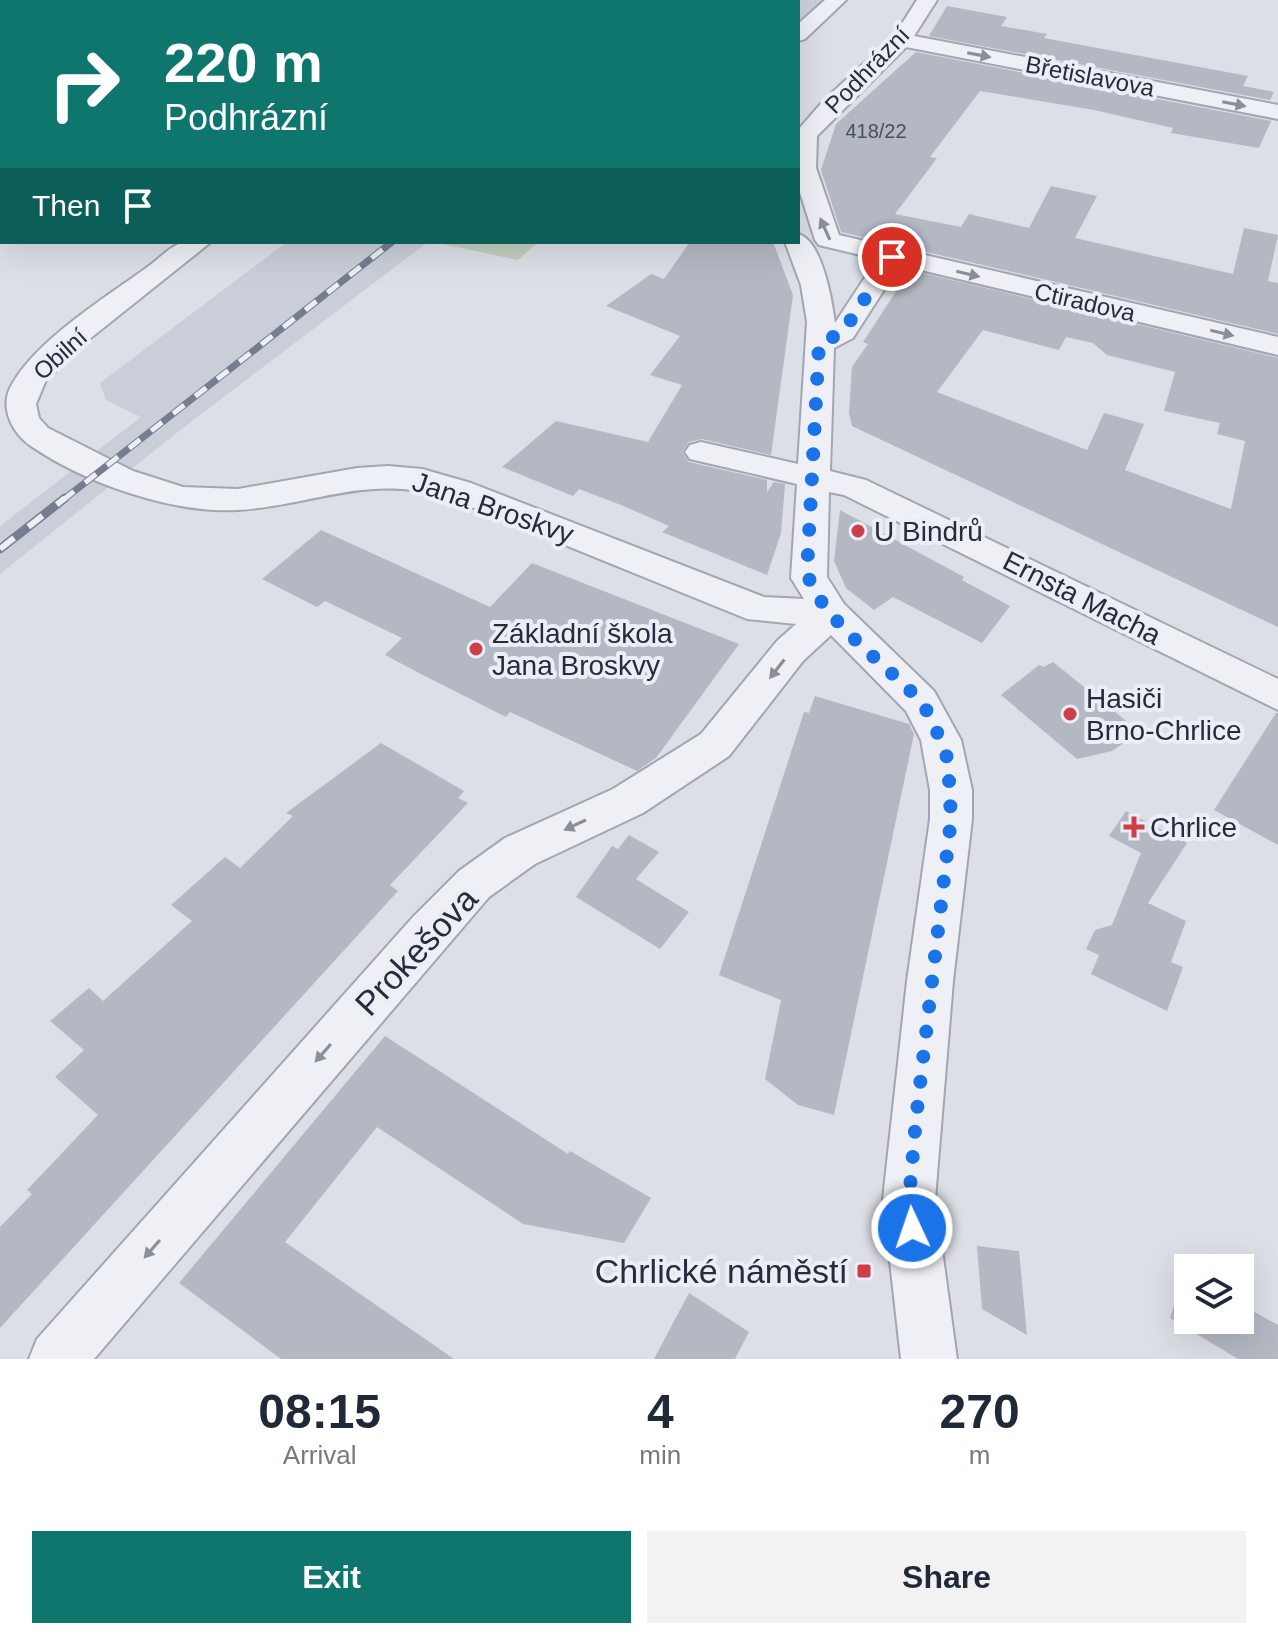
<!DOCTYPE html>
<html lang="en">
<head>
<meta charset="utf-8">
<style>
	:root { --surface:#fff; --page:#f2f2f3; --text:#1f2937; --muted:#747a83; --accent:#0f766e }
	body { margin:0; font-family:Helvetica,sans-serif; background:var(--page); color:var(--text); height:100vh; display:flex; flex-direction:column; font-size:30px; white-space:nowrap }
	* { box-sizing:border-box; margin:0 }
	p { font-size:26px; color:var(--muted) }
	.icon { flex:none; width:44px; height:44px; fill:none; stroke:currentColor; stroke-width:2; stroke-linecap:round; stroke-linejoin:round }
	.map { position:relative; height:1359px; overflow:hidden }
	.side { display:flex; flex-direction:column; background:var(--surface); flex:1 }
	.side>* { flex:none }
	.banner { position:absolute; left:0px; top:0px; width:800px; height:244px; box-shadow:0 8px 32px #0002; background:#0f766e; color:#fff; overflow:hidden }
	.fabs { position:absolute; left:1174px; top:1254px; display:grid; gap:16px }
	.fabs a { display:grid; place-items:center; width:80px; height:80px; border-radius:0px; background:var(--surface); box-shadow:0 8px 32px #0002; font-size:40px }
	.pin { position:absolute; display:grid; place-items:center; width:68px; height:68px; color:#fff; margin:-34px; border:4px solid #fff; border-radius:50%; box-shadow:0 2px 8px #0007 }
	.me { position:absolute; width:88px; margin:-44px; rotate:357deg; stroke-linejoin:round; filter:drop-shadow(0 0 6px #0008) }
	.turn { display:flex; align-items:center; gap:28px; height:168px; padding:0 32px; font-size:36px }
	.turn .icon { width:104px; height:104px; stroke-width:2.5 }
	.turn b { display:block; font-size:56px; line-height:68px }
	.then { display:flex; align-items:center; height:76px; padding:0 32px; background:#0003; gap:16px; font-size:30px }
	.eta { display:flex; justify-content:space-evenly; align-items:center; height:136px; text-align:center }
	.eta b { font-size:48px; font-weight:800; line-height:56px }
	.cta { display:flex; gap:16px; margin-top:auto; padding:16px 32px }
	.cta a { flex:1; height:92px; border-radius:0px; background:var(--accent); color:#fff; font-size:32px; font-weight:800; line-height:92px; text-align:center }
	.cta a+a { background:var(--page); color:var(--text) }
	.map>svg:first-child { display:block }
	.built { fill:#caced8 }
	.green { fill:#c0d0bd }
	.building { fill:#b3b8c3; fill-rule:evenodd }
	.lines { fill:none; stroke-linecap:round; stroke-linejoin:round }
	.street-casing { stroke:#a2a6b0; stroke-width:4 }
	.street { fill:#eef0f5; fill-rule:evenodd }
	.rail-far1-casing { stroke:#757d90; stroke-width:7 }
	.rail-casing { stroke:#757d90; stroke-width:9 }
	.rail-far1 { stroke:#ebeef4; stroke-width:5; stroke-dasharray:14; stroke-linecap:butt }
	.rail { stroke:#ebeef4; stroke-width:6; stroke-dasharray:18; stroke-linecap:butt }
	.oneway { fill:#8a8e98 }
	.route { stroke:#1a73e8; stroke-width:14; stroke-dasharray:0 25.2 }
	.poi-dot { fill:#ce3e49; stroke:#ebeef4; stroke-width:3 }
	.labels { text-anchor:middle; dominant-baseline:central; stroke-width:8; stroke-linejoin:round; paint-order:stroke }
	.far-number-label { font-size:20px; fill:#494f5e }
	.far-street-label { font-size:24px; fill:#262c3c; stroke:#ebeef4 }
	.street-label { font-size:28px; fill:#262c3c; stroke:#ebeef4 }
	.poi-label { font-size:28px; fill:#262c3c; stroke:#ebeef4; text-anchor:start }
	.near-street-label { font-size:34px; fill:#262c3c; stroke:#ebeef4 }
	.near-poi-label { font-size:34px; fill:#262c3c; stroke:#ebeef4; text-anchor:end }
</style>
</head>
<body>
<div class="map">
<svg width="1278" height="1359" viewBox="0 0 1278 1359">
	<rect width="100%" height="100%" fill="#dcdfe6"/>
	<g class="built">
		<path d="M605 0H823L798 22V2H603Z"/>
		<path d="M287 242H428L179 431 0 574V526L141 417 106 400 100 383Z"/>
	</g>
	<path class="green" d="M433 242H538L518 260Z"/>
	<g class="building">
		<path d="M947 6 1007 17 1001 26 1047 34 1044 38 1248 76 1243 86 1274 92 1270 100 929 36Z"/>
		<path d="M916 52 1271 121 1259 148 1171 133 1173 128 1094 110 980 91 930 157 937 158 895 214 961 227 969 214 1029 228 1051 186 1097 196 1075 238 1233 274 1244 228 1278 235 1268 281 1278 283V334L841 232 821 170 836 124Z"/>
		<path d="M690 242H773L793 295 771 455 702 439 689 442 682 452 689 462 767 480V492L774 482 785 484 781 533 767 575 662 532 669 526 621 505 579 489 573 496 502 467 556 421 648 442 682 385 650 375 680 336 606 306 651 274 664 279Z"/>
		<path d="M910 270 1278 358V627L852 426 849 413 852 367 868 344 863 342ZM983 330 1059 350 1066 337 1093 343 1107 355 1175 372 1164 411 1220 423 1217 434 1245 441 1231 509 1125 470 1144 424 1104 413 1087 450 937 392Z"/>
		<path d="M840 510 964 577 962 580 1010 606 982 643 893 597 874 610 846 588 834 561Z"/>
		<path d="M321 530 490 607 532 563 739 644 656 758 637 771 510 712 506 717 419 673 385 655 402 638 325 601 317 607 262 579Z"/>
		<path d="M1053 662 1073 678 1140 732 1112 751 1077 759 1001 695 1039 665 1044 667Z"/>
		<path d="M815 696 909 724 914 734 834 1115 798 1105 765 1079 781 1000 719 975 804 712 809 713Z"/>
		<path d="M1276 713H1278V845L1214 810Z"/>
		<path d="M381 743 464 791 458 798 468 803 390 885 398 891 0 1328V1227L32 1194 27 1190 98 1115 55 1077 84 1050 50 1021 89 988 103 1001 192 921 171 905 225 857 240 868 293 816 286 813Z"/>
		<path d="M1126 811 1187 843 1148 903 1186 921 1171 962 1183 967 1167 1011 1091 974 1099 955 1086 949 1095 930 1112 925 1141 853 1109 836Z"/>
		<path d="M629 835 659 852 636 879 689 912 660 949 576 897 612 846 618 849Z"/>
		<path d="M385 1036 568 1154 570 1151 651 1198 624 1243 523 1224 377 1127 285 1242 454 1359H281L179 1283Z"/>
		<path d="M977 1246 1019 1251 1027 1335 982 1309Z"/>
		<path d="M1184 1274 1188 1276V1320H1240V1304L1278 1325V1359H1238L1170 1318Z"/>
		<path d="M689 1293 749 1332 735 1359H654Z"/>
	</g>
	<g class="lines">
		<defs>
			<g id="street">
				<path d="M0 0H16L18 2H2V6Z"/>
				<path d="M50 0H73L48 2Z"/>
				<path d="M290 0H314L316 2H292Z"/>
				<path d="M513 0H534L511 2Z"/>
				<path d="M825 0H846L805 39 798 41V24Z"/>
				<path d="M917 0H937L914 36 1278 105V119L906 47 817 136 816 168 839 235 1278 337V355L900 265 853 338 834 348 830 471 866 480 1278 679V710L844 495 829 492 827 577 844 604 934 691 961 740 972 790V819L953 981 935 1199 957 1359H901L883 1199 907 981 930 819V790L921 740 906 711 831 635 803 661 729 756 643 813 535 864 489 897 94 1359H29L37 1339 413 917 459 871 505 838 613 789 701 734 777 641 796 624 747 619 447 497C364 474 317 505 238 510 173 514 85 483 31 446 13 434 0 409 10 388 33 342 105 298 146 268 157 261 169 247 181 243 188 240 202 242 211 242L87 341 46 380 36 404 39 418 48 428 133 471 183 487 238 489 357 468 388 466 422 469 471 483 764 597 804 599 791 578 797 484 690 459 685 452 690 445 701 442 798 464 807 322 801 285 785 242H798V234C822 240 832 300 835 323L877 259 819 245 815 240 798 186V130L825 99 894 36Z"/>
			</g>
		</defs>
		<use href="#street" class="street-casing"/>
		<use href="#street" class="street"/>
		<defs>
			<path id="rail-far1" d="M63 500 392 242"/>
			<path id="rail" d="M0 549 65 498"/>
		</defs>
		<use href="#rail-far1" class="rail-far1-casing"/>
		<use href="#rail" class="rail-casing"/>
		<use href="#rail-far1" class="rail-far1"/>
		<use href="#rail" class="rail"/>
	</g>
	<defs><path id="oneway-solid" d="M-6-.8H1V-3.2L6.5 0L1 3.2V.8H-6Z" transform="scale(2)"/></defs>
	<g class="oneway">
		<use href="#oneway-solid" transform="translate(979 55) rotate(11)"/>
		<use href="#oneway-solid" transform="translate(1234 104) rotate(11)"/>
		<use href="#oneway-solid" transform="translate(825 229) rotate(-114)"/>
		<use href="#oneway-solid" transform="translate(968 274) rotate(13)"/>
		<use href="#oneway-solid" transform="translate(1222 333) rotate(13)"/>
		<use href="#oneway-solid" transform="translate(777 669) rotate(128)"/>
		<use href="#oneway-solid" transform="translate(575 825) rotate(155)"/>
		<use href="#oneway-solid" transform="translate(323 1053) rotate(131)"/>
		<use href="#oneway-solid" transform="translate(152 1249) rotate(131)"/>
	</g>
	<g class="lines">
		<path class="route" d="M892 257 843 332 819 344 807 571C816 616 889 666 920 701L931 717 948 760 951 819 916 1119 909 1199 912 1228"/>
	</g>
	<g class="poi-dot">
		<circle cx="858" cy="531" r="8"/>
		<circle cx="476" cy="649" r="8"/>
		<circle cx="1070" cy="714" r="8"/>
		<path d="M1130 815h8v8h8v8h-8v8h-8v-8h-8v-8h8z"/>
		<rect x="856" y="1263" width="16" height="16" rx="4"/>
	</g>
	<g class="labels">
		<g class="far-number-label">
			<text x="876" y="131">418/22</text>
		</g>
		<g class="far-street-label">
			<text transform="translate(867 70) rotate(-46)">Podhrázní</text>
			<text transform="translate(1090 76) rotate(11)">Břetislavova</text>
			<text transform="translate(1085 302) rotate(13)">Ctiradova</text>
			<text transform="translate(60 354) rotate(-42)">Obilní</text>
		</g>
		<g class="street-label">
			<text transform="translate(493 508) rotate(19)">Jana Broskvy</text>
			<text transform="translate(1082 598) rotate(27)">Ernsta Macha</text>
		</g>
		<g class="poi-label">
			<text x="874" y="531">U Bindrů</text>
			<text x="492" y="633">Základní škola<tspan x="492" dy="32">Jana Broskvy</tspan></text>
			<text x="1086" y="698">Hasiči<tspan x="1086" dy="32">Brno-Chrlice</tspan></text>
			<text x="1150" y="827">Chrlice</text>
		</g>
		<g class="near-street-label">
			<text transform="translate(416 951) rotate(-47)">Prokešova</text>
		</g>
		<g class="near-poi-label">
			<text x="848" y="1271">Chrlické náměstí</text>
		</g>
	</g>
</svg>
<div class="fabs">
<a><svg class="icon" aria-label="layers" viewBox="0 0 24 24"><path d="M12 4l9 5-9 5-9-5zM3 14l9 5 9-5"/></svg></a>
</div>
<div class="pin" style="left:892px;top:257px;background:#d93025"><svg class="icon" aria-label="arrive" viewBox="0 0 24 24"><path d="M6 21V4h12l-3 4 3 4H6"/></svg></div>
<svg class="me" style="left:912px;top:1228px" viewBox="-20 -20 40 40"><circle r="17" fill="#1a73e8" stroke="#fff" stroke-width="3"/><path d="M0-11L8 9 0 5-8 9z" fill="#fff"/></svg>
<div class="banner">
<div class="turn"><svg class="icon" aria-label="right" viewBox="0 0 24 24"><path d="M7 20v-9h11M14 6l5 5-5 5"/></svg><div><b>220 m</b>Podhrázní</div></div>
<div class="then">Then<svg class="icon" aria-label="arrive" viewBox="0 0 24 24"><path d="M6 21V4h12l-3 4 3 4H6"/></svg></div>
</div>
</div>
<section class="side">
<div class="eta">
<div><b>08:15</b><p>Arrival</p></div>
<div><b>4</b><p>min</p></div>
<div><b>270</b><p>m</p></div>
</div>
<div class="cta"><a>Exit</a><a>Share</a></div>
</section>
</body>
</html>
